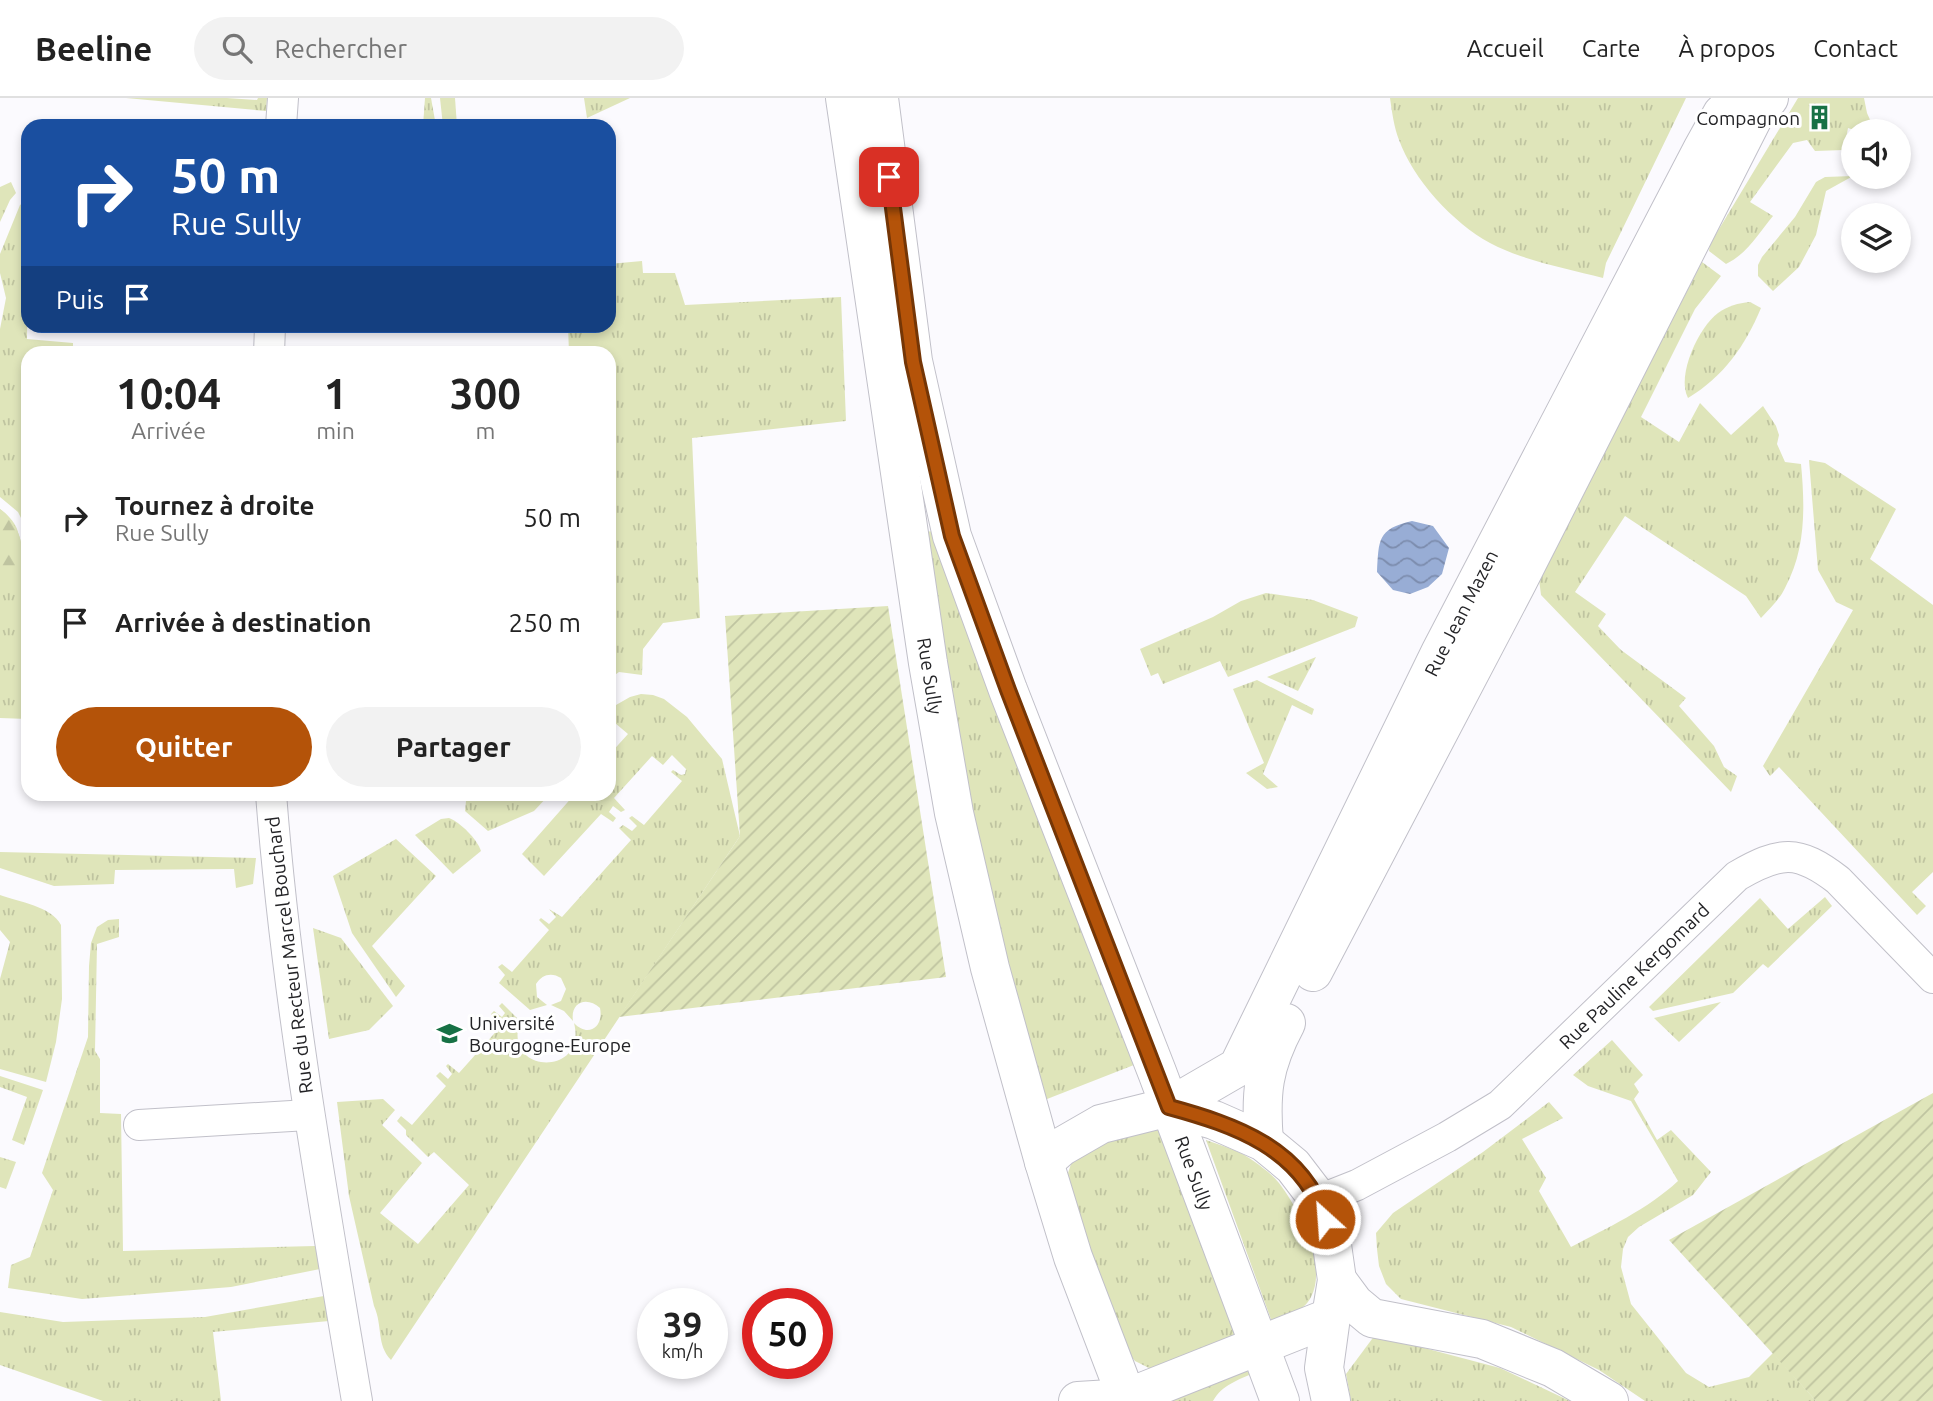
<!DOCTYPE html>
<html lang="fr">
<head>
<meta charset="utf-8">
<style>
	:root { --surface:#fff; --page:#f2f2f2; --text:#222; --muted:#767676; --line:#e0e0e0; --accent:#b45309 }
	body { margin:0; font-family:Ubuntu,sans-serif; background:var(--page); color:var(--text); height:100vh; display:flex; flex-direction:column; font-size:26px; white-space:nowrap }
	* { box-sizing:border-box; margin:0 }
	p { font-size:23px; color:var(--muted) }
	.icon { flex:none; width:38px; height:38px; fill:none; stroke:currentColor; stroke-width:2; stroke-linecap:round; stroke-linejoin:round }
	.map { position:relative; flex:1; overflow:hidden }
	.drawer { position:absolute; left:21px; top:248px; width:595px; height:455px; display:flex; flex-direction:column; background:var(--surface); border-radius:21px; box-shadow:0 4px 10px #0003 }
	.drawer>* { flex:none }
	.hud { position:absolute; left:21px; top:21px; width:595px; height:214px; border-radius:21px; box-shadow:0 4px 10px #0003; background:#1a4fa0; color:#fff; overflow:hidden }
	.fabs { position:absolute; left:1841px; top:21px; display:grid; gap:14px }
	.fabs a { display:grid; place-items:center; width:70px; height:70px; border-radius:50%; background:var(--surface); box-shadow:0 4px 10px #0003; font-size:35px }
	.speed { position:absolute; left:637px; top:1190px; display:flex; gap:14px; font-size:35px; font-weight:700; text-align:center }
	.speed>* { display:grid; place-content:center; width:91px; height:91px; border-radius:50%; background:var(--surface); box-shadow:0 4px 10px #0003; line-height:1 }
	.speed small { font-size:18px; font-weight:400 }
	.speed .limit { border:10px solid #d22; background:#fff; color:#111 }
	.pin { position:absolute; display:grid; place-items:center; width:60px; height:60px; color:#fff; margin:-30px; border-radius:14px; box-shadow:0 4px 10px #0006 }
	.me { position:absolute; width:77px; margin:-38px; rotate:334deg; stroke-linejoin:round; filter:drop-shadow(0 0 5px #0008) }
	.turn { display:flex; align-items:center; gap:24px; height:147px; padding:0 35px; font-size:32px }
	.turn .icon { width:91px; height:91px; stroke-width:2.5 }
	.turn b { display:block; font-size:49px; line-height:60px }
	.then { display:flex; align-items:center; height:66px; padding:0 35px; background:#0003; gap:14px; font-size:26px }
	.eta { display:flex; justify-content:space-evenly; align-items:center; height:119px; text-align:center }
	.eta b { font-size:42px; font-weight:600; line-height:49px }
	.primary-button { display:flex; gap:14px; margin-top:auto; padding:14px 35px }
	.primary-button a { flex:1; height:80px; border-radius:42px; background:var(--accent); color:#fff; font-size:28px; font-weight:600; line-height:80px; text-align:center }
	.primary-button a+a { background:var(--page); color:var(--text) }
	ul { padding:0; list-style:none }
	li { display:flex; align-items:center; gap:21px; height:105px; padding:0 35px }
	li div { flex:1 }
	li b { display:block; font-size:26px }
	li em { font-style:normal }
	header { display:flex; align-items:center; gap:42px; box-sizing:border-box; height:98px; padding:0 35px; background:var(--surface); border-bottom:2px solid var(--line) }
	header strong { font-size:33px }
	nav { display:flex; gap:38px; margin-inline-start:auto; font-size:24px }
	.search { width:490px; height:63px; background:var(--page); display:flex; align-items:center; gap:18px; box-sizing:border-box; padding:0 24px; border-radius:38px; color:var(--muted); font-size:26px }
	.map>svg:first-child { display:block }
	.grass { fill:url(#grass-tufts) }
	.forest { fill:url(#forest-firs) }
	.garden { fill:url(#garden-furrows) }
	.water { fill:url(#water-waves) }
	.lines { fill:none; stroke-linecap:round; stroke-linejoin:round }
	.street-casing { stroke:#c1c0c9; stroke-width:32 }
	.secondary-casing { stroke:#c1c0c9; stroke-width:40 }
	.street { stroke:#fff; stroke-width:30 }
	.secondary { stroke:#fff; stroke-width:38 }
	.route-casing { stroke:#753606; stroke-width:18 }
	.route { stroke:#b45309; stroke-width:12 }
	.labels { text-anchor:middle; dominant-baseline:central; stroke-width:6; stroke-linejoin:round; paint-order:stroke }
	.poi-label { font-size:19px; fill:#232326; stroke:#fff; text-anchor:end }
	.street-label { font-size:19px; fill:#232326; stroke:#fff }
</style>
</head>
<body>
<header>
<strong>Beeline</strong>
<div class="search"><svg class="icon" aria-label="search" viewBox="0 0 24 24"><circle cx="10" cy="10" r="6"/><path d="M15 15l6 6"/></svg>Rechercher</div>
<nav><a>Accueil</a><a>Carte</a><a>À propos</a><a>Contact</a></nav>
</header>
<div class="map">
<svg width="1933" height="1303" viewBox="0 0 1933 1303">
	<defs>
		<pattern id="grass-tufts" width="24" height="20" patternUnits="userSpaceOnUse" patternTransform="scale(1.75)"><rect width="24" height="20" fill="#dfe5ba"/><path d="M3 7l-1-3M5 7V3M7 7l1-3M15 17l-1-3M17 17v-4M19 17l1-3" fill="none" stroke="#bfc4a0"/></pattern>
		<pattern id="forest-firs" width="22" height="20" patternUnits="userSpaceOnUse" patternTransform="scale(1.75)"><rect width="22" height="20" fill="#dfe5ba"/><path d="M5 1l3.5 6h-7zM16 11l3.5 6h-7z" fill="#bfc4a0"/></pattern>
		<pattern id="garden-furrows" width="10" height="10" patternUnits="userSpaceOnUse" patternTransform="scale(1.75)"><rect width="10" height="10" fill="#dfe5ba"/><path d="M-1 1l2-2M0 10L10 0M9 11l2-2" fill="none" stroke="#bfc4a0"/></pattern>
		<pattern id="water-waves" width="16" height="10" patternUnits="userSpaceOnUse" patternTransform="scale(1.75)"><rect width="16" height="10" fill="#98add5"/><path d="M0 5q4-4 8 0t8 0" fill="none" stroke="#7c8cad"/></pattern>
	</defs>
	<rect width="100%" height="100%" fill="#fbfafe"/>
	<g class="grass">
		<path d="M126 0H227L257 2 258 0H267L266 13Z"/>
		<path d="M425 0H431L436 28H423Z"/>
		<path d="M440 0H455L457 28H443Z"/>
		<path d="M584 0H630L587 20Z"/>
		<path d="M1390 0H1686L1606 165 1603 180C1566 170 1524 163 1490 145 1453 125 1413 81 1399 42 1394 29 1392 14 1390 0Z"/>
		<path d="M1798 0H1864L1867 15 1875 33H1857L1848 30 1844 52 1815 53 1807 42 1793 45 1750 104 1773 118C1759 135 1747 156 1726 166L1709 153 1710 146Z"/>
		<path d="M1853 78 1826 93 1816 137 1799 169 1773 193 1758 178V167L1762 159 1795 119 1816 84 1825 79Z"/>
		<path d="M11 84 16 95 10 102 0 124V89Z"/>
		<path d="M28 101 23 163 28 164 27 241 73 245V255L28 256V434L18 414 0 399V231L6 200 0 175V156L20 107Z"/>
		<path d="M642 163 643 175H675L685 207 841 199 846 323 692 340 700 520 663 525 643 551 642 577 619 574 609 581V256L569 255 568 228H609V166Z"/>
		<path d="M1702 164 1721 178 1695 211 1641 319 1679 344 1700 305 1731 337 1763 308 1776 328 1779 337 1777 346 1785 364 1801 366C1805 409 1806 451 1785 490 1780 501 1769 511 1761 520L1746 498 1625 418 1575 494 1606 516 1598 528 1621 552 1686 600 1679 608 1714 648 1724 669 1737 678 1731 694 1541 497 1539 481Z"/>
		<path d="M1750 204 1761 210C1745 248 1724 278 1688 300 1676 277 1699 229 1718 215 1728 208 1738 205 1750 204Z"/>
		<path d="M1809 362 1825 365 1896 411 1870 461 1933 507V774L1912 794 1926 808 1917 817 1779 669 1770 678 1763 668 1853 512 1836 504 1818 472Z"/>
		<path d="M0 411C7 416 14 423 17 431 36 486 28 563 28 621L0 620Z"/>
		<path d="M936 433 1139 965 1042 1003 978 748 921 434Z"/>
		<path d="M1266 495 1313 502 1358 519 1355 529 1228 579 1220 563 1163 586 1158 575 1151 578 1140 551 1213 519 1241 503Z"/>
		<path d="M1316 559 1298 593 1267 579Z"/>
		<path d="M1257 582 1314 611 1312 617 1292 607 1263 676 1278 689 1267 691 1246 675 1264 665 1233 591Z"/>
		<path d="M641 596 653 597 664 601 687 619 722 661 740 738 391 1262C376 1246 383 1228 374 1208L349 1098 337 1004 383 1001 395 1012 382 1027 422 1065 380 1115 418 1146 469 1087 434 1054 428 1059 406 1037V1032L397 1023 401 1018 412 1027 446 988 436 978 440 974 448 981 452 976 446 968 448 966 459 975 501 928 491 916 494 913 502 919 505 915 499 908 502 905 520 923C502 977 588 979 574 925 588 940 604 929 600 910 587 898 570 904 573 923L564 913 551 907 561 903 566 891 561 880C552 874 542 876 536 886L537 899 547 907 530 912 499 885 505 877 498 869 502 866 512 874 549 832 539 822 541 820 549 826 556 819 549 811 562 819 631 742 619 730 623 727 632 733 637 728 629 720 632 718 644 727 682 683 671 674 673 672 681 677 685 676 686 671 672 657 663 667 652 658 614 700 625 712 621 714 613 708 609 714 616 720 613 724 601 716 544 778 522 756 574 697 609 696V657L628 636 615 625 609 632V611L630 599Z"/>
		<path d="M476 696H549V697L534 713 488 733 465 713 466 703Z"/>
		<path d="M449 720C461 725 477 741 481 753L453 776 415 737 441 721Z"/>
		<path d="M396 741 436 778 372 848 405 888 396 899 352 835 333 778Z"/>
		<path d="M0 754 256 760 253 786 236 790 234 771 115 772 114 786 54 788 0 770Z"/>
		<path d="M0 797C19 804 51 808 61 827L62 901 56 944 46 984 0 971V881L10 844 0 832Z"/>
		<path d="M1825 799 1832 808 1768 870 1763 866 1733 895 1653 913 1649 909 1760 800 1788 831Z"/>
		<path d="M119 821V839L97 846 95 953 100 961V1015L121 1016 123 1153 315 1148 320 1171 231 1189 82 1201 8 1190 11 1167 30 1159 53 1092 42 1075 88 939 89 868 91 845 97 829 108 822Z"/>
		<path d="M313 830 341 840 393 908 369 932 329 941Z"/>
		<path d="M1721 904 1679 944 1654 920Z"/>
		<path d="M1612 942 1643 977 1634 986 1639 994 1634 1001 1657 1042 1671 1032 1711 1074 1693 1097 1639 1129 1628 1139 1623 1151 1621 1169 1631 1206 1686 1275 1709 1289 1749 1279 1773 1255 1816 1303H1645L1599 1272 1511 1229 1401 1201 1386 1186 1379 1168 1377 1151 1376 1135 1393 1115 1483 1054 1549 1004 1563 1020 1522 1041 1546 1080 1539 1093 1571 1149C1607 1130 1648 1111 1678 1083L1631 1003 1588 988 1573 977Z"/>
		<path d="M0 978 43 992 24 1047 12 1042 27 999 0 989Z"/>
		<path d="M1163 1027 1246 1240 1153 1272 1135 1263 1124 1250 1066 1082C1068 1076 1070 1066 1074 1061 1088 1044 1142 1033 1163 1027Z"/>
		<path d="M1206 1042C1223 1048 1241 1053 1255 1064 1263 1070 1273 1077 1279 1085 1299 1111 1328 1167 1311 1199 1304 1213 1286 1220 1273 1227Z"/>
		<path d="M0 1059 16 1064 6 1091 0 1089Z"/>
		<path d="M324 1198 329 1223 213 1234 221 1303H103L0 1267V1214L63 1224 205 1219Z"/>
		<path d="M1375 1237 1500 1270 1570 1303H1351L1346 1276Z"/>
		<path d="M1243 1272 1254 1275C1238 1282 1222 1287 1213 1303H1167Z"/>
	</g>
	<path class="forest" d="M0 411C13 421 25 441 21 459 19 468 13 475 8 483 4 490 2 500 0 509Z"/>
	<g class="garden">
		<path d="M888 508 946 879 619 919 740 738 725 518Z"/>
		<path d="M1933 995V1303H1816L1669 1142Z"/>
	</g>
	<path class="water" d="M1412 423 1433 428 1449 450 1442 476 1428 489 1410 496 1393 492 1377 474C1379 442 1377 431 1412 423Z"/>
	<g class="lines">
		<defs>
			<g id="street">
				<path d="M281 28 283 0"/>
				<path d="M269 256 270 228"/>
				<path d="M271 696C287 902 323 1101 357 1303"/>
				<path d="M139 1027 308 1017"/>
				<path d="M1319 1102 1357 1087 1447 1039 1500 1007 1737 778C1780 753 1798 751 1838 782L1933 880"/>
			</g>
			<g id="secondary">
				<path d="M845 0 928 565 954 715 990 870 1044 1064 1073 1159 1128 1303"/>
				<path d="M879 0 913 263 952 438 1008 592 1157 974 1280 1303"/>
				<path d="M1313 874 1518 483 1755 16 1769 0"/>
				<path d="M1169 1009 1238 969 1440 555 1702 52 1722 16 1738 0"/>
				<path d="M1264 1044C1260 995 1263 968 1286 925"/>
				<path d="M1044 1064 1061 1049 1101 1026 1169 1009 1214 1022 1264 1044 1293 1068 1319 1102 1331 1140 1337 1182 1331 1219 1127 1300 1078 1303"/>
				<path d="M1337 1182 1354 1205 1372 1220 1482 1241 1553 1270 1609 1303"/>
				<path d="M1331 1303 1324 1270 1331 1219"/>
			</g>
		</defs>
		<use href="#street" class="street-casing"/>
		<use href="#secondary" class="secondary-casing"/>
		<use href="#street" class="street"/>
		<use href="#secondary" class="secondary"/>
	</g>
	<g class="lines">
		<defs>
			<path id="route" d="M889 79 913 264 952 438 1008 592 1169 1009C1235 1027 1302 1050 1325 1121"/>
		</defs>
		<use href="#route" class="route-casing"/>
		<use href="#route" class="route"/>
	</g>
	<defs>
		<symbol id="building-bare" viewBox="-9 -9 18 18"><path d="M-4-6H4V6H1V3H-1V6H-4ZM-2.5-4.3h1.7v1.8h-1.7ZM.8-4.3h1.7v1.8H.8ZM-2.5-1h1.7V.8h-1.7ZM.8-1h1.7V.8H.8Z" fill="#177145" stroke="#fff" stroke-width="2.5" paint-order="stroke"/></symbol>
		<symbol id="university-bare" viewBox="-9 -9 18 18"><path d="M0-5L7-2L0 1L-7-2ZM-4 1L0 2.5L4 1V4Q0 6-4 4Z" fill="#177145" stroke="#fff" stroke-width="2.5" paint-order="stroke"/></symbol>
	</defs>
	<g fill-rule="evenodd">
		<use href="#building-bare" x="1802" y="2" width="35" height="35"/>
		<use href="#university-bare" x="432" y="918" width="35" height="35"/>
	</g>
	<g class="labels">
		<g class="poi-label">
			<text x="1800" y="20">Compagnon</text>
			<text x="469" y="925" text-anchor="start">Université<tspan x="469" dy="22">Bourgogne-Europe</tspan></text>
		</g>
		<g class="street-label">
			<text transform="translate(1461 515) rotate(-63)">Rue Jean Mazen</text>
			<text transform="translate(930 578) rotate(81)">Rue Sully</text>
			<text transform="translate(289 857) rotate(-97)">Rue du Recteur Marcel Bouchard</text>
			<text transform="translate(1634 878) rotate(-44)">Rue Pauline Kergomard</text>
			<text transform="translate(1194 1075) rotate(70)">Rue Sully</text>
		</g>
	</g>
</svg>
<div class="fabs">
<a><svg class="icon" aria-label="sound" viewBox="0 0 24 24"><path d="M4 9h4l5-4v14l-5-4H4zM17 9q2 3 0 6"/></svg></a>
<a><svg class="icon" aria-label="layers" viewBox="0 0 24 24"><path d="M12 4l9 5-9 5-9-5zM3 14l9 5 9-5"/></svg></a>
</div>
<div class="speed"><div>39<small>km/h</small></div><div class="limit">50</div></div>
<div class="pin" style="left:889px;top:79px;background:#d93025"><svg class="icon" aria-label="arrive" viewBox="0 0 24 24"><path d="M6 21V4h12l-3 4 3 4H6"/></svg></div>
<svg class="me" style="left:1325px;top:1121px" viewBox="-20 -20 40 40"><circle r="17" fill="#b45309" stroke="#fff" stroke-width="3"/><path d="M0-11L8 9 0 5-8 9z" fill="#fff"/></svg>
<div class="hud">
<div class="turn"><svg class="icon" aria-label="right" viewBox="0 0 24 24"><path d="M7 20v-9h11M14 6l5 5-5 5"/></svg><div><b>50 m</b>Rue Sully</div></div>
<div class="then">Puis<svg class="icon" aria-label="arrive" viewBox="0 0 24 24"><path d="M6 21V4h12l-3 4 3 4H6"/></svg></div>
</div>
<section class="drawer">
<div class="eta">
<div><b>10:04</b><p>Arrivée</p></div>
<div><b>1</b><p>min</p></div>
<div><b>300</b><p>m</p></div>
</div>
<ul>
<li><svg class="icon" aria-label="right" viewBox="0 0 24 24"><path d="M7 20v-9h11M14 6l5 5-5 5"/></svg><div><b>Tournez à droite</b><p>Rue Sully</p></div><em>50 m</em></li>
<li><svg class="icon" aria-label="arrive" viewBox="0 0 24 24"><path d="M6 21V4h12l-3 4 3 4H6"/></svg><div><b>Arrivée à destination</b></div><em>250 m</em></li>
</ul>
<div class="primary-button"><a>Quitter</a><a>Partager</a></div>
</section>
</div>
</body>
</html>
